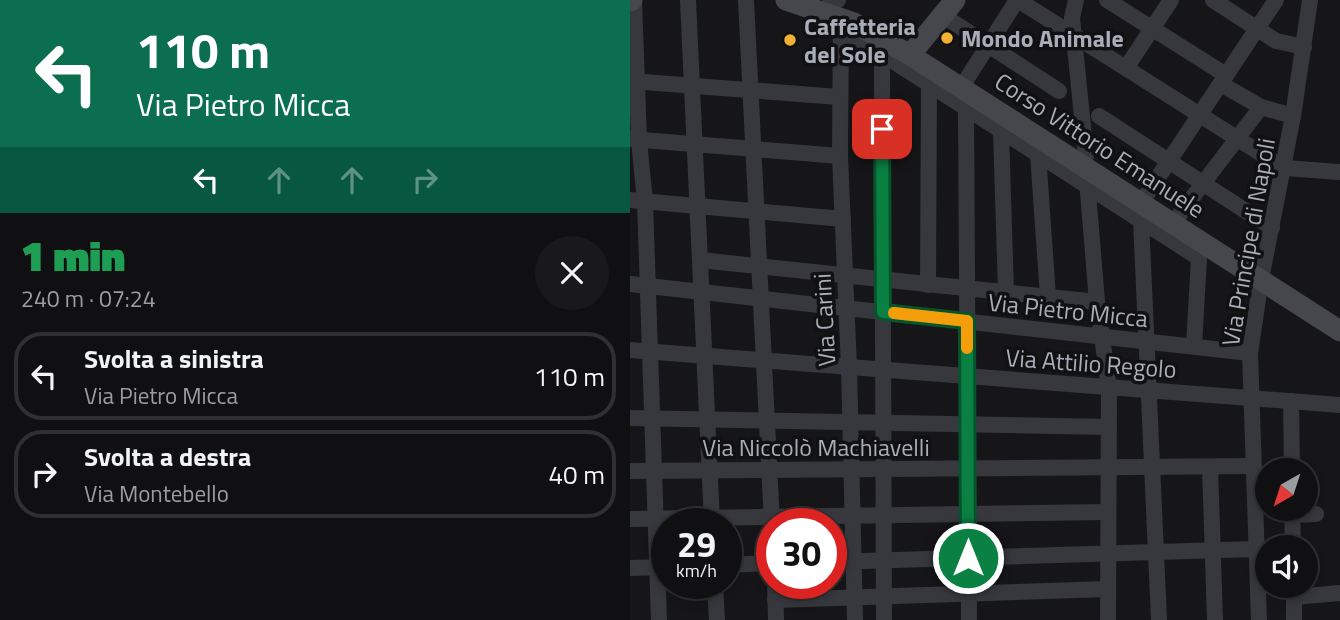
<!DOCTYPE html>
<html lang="it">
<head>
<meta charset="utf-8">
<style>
	:root { --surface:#101012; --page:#19191b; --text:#f1f3f6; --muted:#9c9d9f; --line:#303032 }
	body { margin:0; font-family:"Titillium Web",sans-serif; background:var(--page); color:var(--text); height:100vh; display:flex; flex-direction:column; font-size:26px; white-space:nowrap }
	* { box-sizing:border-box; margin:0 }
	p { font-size:23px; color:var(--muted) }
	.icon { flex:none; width:38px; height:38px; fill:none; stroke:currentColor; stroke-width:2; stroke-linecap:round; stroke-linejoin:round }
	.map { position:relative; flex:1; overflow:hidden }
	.sheet { display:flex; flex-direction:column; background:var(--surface); width:630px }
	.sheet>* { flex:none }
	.guide { background:#0b6e4f; color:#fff; overflow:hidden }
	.needle { width:46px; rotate:219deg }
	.tools { position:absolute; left:625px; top:458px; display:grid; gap:14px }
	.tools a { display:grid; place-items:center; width:63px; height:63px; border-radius:50%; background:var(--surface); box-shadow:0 4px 10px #0003,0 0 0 2px var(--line); font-size:35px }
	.speed { position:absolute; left:21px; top:508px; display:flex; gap:14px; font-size:35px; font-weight:700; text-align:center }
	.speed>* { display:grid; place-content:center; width:91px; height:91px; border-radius:50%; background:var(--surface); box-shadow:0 4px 10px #0003,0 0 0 2px var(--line); line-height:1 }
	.speed small { font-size:18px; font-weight:400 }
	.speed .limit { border:10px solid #d22; background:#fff; color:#111 }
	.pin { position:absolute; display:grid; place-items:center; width:60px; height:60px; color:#fff; margin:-30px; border-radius:14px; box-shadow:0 4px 10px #0006 }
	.me { position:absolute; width:77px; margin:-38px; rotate:0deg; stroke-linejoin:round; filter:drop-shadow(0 0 5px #0008) }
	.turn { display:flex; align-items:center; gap:24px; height:147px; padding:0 21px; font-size:32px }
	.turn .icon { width:91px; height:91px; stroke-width:2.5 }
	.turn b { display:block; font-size:49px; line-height:60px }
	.lanes { display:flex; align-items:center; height:66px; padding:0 21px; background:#0003; justify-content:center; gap:35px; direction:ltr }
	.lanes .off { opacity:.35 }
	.round { display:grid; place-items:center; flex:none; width:74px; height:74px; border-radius:37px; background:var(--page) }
	.head { display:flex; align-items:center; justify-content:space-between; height:119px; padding:0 21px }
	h1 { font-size:42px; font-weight:800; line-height:52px; color:#1e9e55 }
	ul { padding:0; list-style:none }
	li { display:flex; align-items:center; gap:21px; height:88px; margin:0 14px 10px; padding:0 7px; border:4px solid var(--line); border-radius:28px }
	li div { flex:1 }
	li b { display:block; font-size:26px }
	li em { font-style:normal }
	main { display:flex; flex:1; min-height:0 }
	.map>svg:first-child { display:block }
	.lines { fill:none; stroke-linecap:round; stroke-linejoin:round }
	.street { stroke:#37383d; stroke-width:16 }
	.secondary { stroke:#45474d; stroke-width:21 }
	.route-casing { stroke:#07532c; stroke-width:18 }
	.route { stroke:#0b8043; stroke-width:12 }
	.slow { stroke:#f59e0b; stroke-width:12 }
	.poi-dot { fill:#f2b134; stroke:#111113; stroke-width:2.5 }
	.labels { text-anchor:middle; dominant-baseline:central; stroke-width:7; stroke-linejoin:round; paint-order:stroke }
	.poi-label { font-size:24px; font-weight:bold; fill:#a8adb8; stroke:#111113; text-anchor:start }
	.street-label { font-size:24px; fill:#a8adb8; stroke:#111113 }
</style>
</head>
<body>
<main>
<section class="sheet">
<div class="guide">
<div class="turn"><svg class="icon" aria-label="left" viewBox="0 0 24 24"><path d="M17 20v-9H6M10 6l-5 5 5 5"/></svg><div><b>110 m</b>Via Pietro Micca</div></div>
<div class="lanes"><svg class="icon" aria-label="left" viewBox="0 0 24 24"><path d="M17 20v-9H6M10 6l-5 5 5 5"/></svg><svg class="icon off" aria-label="ahead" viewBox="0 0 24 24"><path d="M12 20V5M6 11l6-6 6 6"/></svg><svg class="icon off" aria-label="ahead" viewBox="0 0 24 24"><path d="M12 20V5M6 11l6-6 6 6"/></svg><svg class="icon off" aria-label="right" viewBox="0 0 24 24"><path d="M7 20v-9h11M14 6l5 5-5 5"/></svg></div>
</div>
<div class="head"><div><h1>1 min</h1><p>240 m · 07:24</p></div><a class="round"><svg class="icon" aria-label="close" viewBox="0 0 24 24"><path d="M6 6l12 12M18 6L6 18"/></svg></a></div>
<ul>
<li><svg class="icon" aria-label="left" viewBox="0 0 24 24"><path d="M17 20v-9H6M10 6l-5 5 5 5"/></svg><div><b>Svolta a sinistra</b><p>Via Pietro Micca</p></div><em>110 m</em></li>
<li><svg class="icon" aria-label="right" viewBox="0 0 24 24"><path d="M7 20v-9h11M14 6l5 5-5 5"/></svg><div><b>Svolta a destra</b><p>Via Montebello</p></div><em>40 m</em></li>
</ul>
</section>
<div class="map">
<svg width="710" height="620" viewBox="0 0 710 620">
	<rect width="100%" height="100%" fill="#161618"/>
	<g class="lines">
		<g class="street">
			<path d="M4 0 9 140 15 202 29 620"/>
			<path d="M58 0 82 523"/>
			<path d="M116 0 142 524"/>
			<path d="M388 0 654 168 710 172"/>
			<path d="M446 0 442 18 456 156"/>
			<path d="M477 0 596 75"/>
			<path d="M583 0 646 41 674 47"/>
			<path d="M191 11 208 0"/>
			<path d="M312 15 429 91"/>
			<path d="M211 18 210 156 219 367 225 620"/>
			<path d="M210 30 252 54 569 258 564 346"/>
			<path d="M252 54 254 620"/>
			<path d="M496 68 541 0"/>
			<path d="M0 81 209 97"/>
			<path d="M591 84 631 107 663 116"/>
			<path d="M331 88 387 0"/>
			<path d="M336 108 339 620"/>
			<path d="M469 116 642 228"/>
			<path d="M371 130 376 293"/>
			<path d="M0 139 210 156"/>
			<path d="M408 154 418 297"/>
			<path d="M457 180 467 302 479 387 478 620"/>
			<path d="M0 200 213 219"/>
			<path d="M511 203 646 0"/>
			<path d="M511 220 529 620"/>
			<path d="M543 223 631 107"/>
			<path d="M70 260 467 302"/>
			<path d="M0 284 620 353"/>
			<path d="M298 285 299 84"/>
			<path d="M0 350 710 405"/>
			<path d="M661 401 662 471"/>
			<path d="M0 418 479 427"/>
			<path d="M580 467 585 620"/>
			<path d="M0 471 623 466"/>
			<path d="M662 509 663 548"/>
			<path d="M663 515 686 514"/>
			<path d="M0 519 478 512"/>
			<path d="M201 562 626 549"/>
			<path d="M96 565 142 563"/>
			<path d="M0 568 36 567"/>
			<path d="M85 583 87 620"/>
			<path d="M145 583 146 620"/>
			<path d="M664 589V620"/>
			<path d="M664 597 710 593"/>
			<path d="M145 600 478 589"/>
			<path d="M629 620 620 353 631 279 663 116 680 0"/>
		</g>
		<g class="secondary">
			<path d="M156 0 224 23 280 55 710 331"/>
			<path d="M0 1 2 0"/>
			<path d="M280 55 325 0"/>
		</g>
	</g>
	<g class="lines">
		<defs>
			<path id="route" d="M252 129 253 312 337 321 338 558"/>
		</defs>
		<use href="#route" class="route-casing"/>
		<use href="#route" class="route"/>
		<path class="slow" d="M264 313 337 321V348"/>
	</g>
	<g class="poi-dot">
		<circle cx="317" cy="38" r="7"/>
		<circle cx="160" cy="40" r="7"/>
	</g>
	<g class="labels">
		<g class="poi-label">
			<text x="174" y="26">Caffetteria<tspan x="174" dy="28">del Sole</tspan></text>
			<text x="331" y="38">Mondo Animale</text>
		</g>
		<g class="street-label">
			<text transform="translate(470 145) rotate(33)">Corso Vittorio Emanuele</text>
			<text transform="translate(618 242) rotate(-80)">Via Principe di Napoli</text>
			<text transform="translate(438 310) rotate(6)">Via Pietro Micca</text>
			<text transform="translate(194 320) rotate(-93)">Via Carini</text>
			<text transform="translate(461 363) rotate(4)">Via Attilio Regolo</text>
			<text x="186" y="447">Via Niccolò Machiavelli</text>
		</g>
	</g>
</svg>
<div class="tools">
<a><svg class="needle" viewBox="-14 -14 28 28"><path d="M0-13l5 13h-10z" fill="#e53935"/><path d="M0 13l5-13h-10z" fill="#9c9d9f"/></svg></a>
<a><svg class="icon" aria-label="sound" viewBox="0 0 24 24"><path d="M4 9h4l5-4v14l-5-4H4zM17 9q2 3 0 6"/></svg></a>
</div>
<div class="speed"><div>29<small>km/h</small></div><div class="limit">30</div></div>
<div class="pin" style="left:252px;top:129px;background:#d93025"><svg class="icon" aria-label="arrive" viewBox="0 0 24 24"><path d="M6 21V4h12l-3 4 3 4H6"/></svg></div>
<svg class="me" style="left:338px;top:558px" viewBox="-20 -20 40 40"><circle r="17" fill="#0b8043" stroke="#fff" stroke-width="3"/><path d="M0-11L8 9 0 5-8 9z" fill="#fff"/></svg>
</div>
</main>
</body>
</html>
